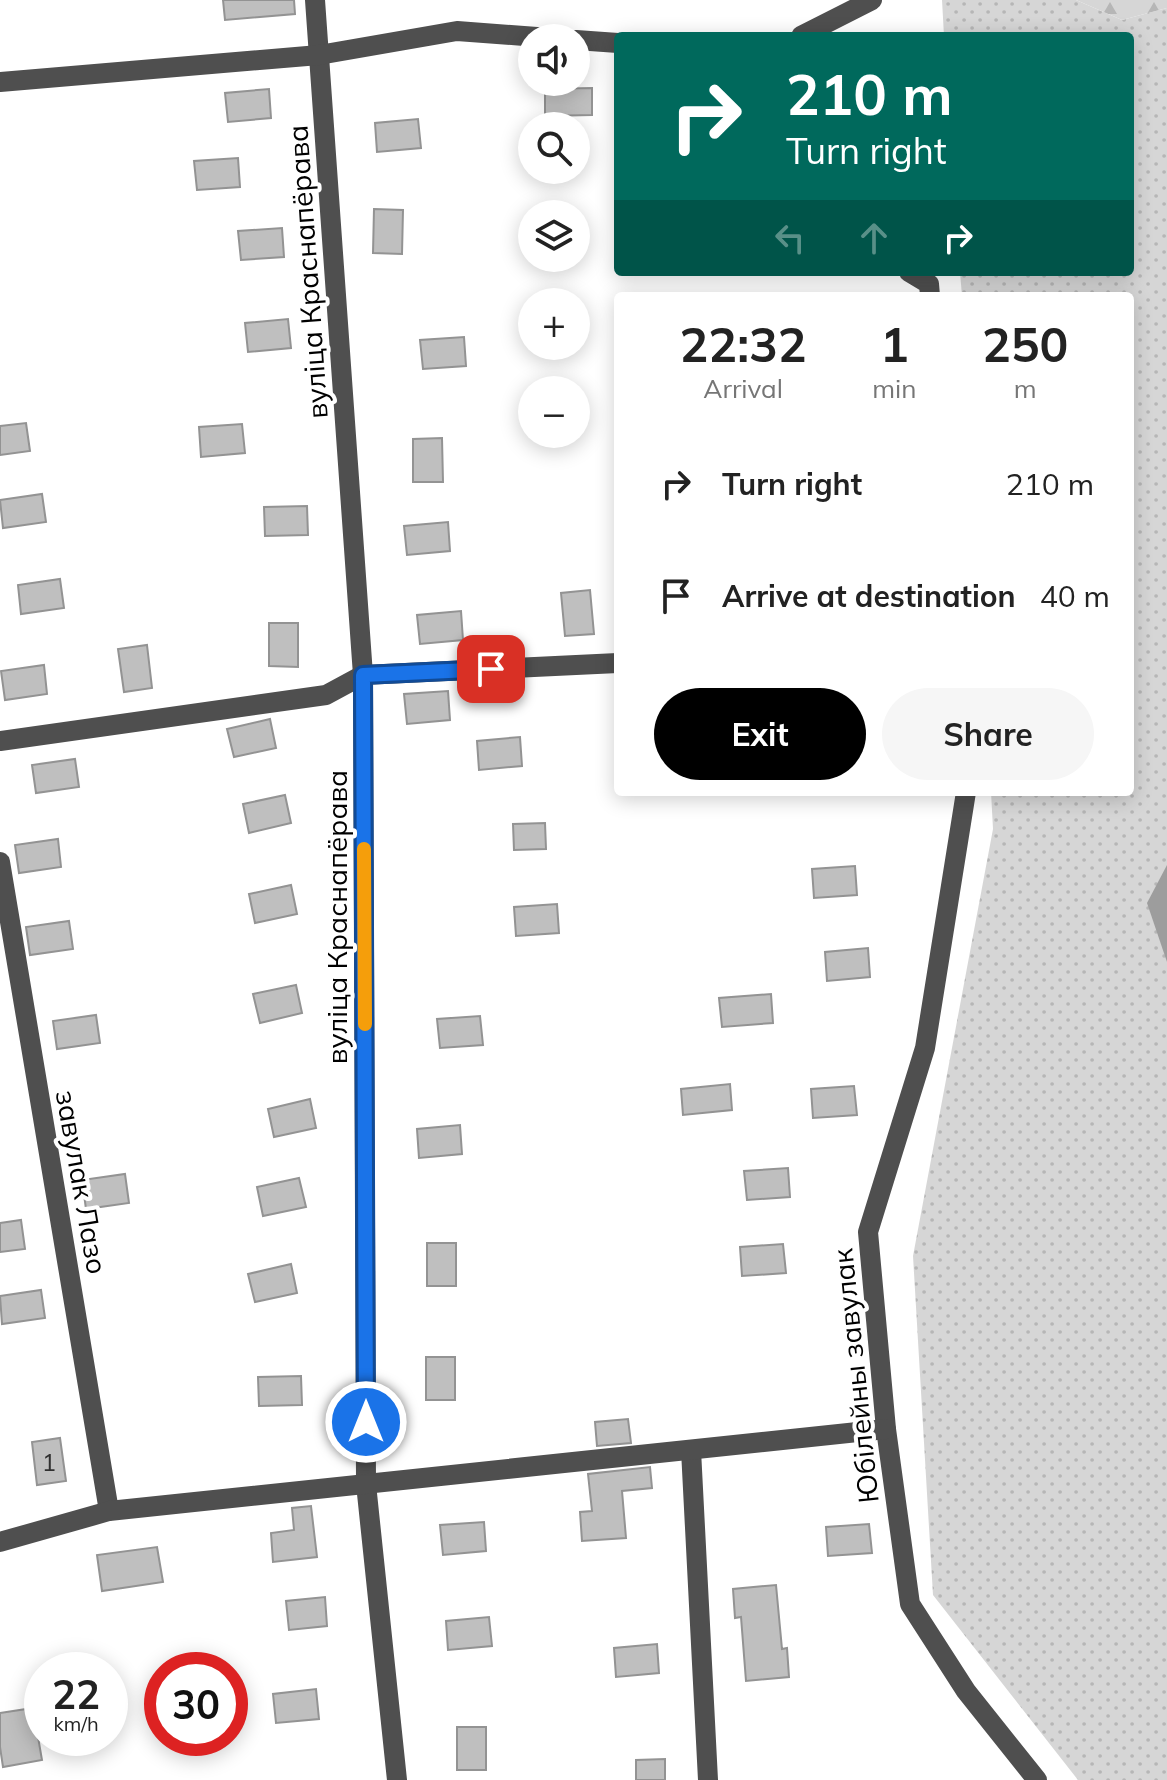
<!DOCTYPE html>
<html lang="en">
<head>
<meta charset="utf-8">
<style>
	:root { --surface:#fff; --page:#f6f6f6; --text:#222; --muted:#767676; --accent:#000 }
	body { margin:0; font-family:Mulish,sans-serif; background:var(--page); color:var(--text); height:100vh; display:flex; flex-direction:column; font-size:30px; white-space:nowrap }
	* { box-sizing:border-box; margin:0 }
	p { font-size:26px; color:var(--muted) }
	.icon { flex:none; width:44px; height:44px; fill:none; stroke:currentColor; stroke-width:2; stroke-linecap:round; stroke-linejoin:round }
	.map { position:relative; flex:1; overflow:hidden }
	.sheet { position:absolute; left:614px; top:292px; width:520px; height:504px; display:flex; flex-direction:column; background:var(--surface); border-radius:8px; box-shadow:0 4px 20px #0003 }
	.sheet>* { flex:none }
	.banner { position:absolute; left:614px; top:32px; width:520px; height:244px; border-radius:8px; box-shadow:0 4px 20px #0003; background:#00695c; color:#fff; overflow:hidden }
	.fabs { position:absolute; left:518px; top:24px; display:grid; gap:16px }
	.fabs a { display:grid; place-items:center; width:72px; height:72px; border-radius:50%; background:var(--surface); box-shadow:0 4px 20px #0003; font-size:40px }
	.speed { position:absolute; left:24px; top:1652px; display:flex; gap:16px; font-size:40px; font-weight:700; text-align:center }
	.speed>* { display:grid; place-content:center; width:104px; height:104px; border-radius:50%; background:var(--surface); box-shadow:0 4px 20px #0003; line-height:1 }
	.speed small { font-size:20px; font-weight:400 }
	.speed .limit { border:12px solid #d22; background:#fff; color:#111 }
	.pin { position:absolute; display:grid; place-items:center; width:68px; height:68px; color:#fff; margin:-34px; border-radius:16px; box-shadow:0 4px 12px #0006 }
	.me { position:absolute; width:88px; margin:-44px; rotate:0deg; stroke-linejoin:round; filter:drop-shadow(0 0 6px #0008) }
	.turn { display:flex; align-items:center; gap:28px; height:168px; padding:0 40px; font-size:36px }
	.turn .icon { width:104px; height:104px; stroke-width:2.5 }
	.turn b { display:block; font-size:56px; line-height:68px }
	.lanes { display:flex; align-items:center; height:76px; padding:0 40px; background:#0003; justify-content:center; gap:40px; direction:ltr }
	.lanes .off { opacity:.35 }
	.eta { display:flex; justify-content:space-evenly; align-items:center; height:136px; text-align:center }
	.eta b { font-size:48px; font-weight:700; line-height:56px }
	.primary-button { display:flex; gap:16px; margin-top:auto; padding:16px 40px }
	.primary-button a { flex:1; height:92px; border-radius:48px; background:var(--accent); color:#fff; font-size:32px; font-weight:700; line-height:92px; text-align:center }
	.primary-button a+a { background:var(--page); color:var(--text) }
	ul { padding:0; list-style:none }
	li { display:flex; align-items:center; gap:24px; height:112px; padding:0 40px }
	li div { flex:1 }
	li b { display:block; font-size:30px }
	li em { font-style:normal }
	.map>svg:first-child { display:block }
	.grass { fill:url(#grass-dots) }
	.forest { fill:url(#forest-firs) }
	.water { fill:#9d9d9d }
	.building { fill:#bfbfbf; stroke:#939393; stroke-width:2 }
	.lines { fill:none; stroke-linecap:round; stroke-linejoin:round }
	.minor { stroke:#4f4f4f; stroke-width:20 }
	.route-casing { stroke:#114b97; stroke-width:20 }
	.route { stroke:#1a73e8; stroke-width:14 }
	.slow { stroke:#f59e0b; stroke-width:14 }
	.labels { text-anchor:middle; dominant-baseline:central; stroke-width:8; stroke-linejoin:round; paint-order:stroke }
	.number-label { font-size:24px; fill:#303030 }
	.street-label { font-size:28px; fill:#000; stroke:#fff }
</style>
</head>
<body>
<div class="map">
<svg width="1167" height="1780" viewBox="0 0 1167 1780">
	<defs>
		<pattern id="grass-dots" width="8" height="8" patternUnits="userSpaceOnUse" patternTransform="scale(2)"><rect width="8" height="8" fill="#d6d6d6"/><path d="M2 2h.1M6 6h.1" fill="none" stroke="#b6b6b6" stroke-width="1.8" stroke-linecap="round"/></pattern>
		<pattern id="forest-firs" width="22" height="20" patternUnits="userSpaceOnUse" patternTransform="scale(2)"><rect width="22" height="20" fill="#d6d6d6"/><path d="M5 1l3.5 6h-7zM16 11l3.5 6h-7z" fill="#b6b6b6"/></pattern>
	</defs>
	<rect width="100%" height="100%" fill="#fff"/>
	<path class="grass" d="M942 0H1076L1122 20 1167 8V1780H1078L933 1595 913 1256 993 829 991 792H1130V296H962L960 272H1130V36H944Z"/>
	<path class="forest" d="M1076 0H1167V8L1122 20Z"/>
	<path class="water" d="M1167 865V962L1147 903Z"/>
	<g class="building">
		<path d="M223 0H294L295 14 225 20Z"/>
		<path d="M592 88V115L545 116V89Z"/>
		<path d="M269 89 271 118 228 122 225 93Z"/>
		<path d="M418 119 421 148 377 152 375 123Z"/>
		<path d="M238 158 240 187 197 190 194 161Z"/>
		<path d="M374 209 403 210 402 254 373 253Z"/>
		<path d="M282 228 284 257 241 260 238 231Z"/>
		<path d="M288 319 291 348 248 352 245 323Z"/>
		<path d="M464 337 466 366 423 369 420 340Z"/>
		<path d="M26 423 30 451 0 455V426Z"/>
		<path d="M242 424 245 453 201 457 199 427Z"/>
		<path d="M442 438 443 482H413V439Z"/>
		<path d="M42 494 46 522 3 528 0 500Z"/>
		<path d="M307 506 308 535 265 536 264 507Z"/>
		<path d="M448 522 450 551 407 555 404 526Z"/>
		<path d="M60 579 64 608 21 614 18 585Z"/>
		<path d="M590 590 594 634 565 636 561 593Z"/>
		<path d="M461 611 463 640 420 644 417 615Z"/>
		<path d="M269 623H298V667L269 666Z"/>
		<path d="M147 645 152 688 124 692 118 649Z"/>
		<path d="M44 665 47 694 5 700 1 671Z"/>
		<path d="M448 691 450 720 407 724 404 694Z"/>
		<path d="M270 719 276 748 234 757 227 729Z"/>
		<path d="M520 737 522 766 479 770 477 741Z"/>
		<path d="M75 759 79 787 36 793 32 765Z"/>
		<path d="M285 795 291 823 249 833 243 804Z"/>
		<path d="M545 823 546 849 514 850 513 824Z"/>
		<path d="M58 839 61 867 19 873 15 845Z"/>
		<path d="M855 866 857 895 814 898 812 869Z"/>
		<path d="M291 885 297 914 255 923 249 894Z"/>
		<path d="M557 904 559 933 516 936 514 907Z"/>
		<path d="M69 921 73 949 30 955 26 927Z"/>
		<path d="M868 948 870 977 827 981 825 952Z"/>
		<path d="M296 985 302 1013 260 1023 253 994Z"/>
		<path d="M771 994 773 1023 722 1027 719 998Z"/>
		<path d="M96 1015 100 1043 57 1049 53 1021Z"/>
		<path d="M480 1016 483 1045 440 1048 437 1019Z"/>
		<path d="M730 1084 732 1110 683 1115 681 1089Z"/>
		<path d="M854 1086 857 1115 813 1118 811 1089Z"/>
		<path d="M310 1099 316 1128 274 1137 268 1109Z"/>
		<path d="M460 1125 462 1154 419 1158 417 1129Z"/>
		<path d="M788 1168 790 1197 747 1200 744 1171Z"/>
		<path d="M125 1174 129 1203 86 1209 82 1180Z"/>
		<path d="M299 1178 306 1207 263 1216 257 1187Z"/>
		<path d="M21 1220 25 1249 0 1252V1223Z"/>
		<rect x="427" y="1243" width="29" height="43"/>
		<path d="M783 1244 786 1273 742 1276 740 1247Z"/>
		<path d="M291 1264 297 1293 255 1302 248 1274Z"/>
		<path d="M41 1290 45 1318 2 1324 0 1296Z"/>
		<rect x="426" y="1357" width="29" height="43"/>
		<path d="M301 1376 302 1405 259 1406 258 1377Z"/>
		<path d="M628 1419 631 1443 597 1446 595 1422Z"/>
		<path d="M60 1438 66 1481 37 1485 32 1442Z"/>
		<path d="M650 1467 652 1488 622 1491 626 1538 582 1541 580 1512 592 1511 588 1474Z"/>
		<path d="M311 1506 317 1557 273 1562 271 1533 294 1530 292 1508Z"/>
		<path d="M484 1522 486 1551 443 1555 440 1525Z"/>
		<path d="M869 1524 872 1553 828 1556 826 1527Z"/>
		<path d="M157 1547 163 1582 102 1591 97 1555Z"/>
		<path d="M776 1585 782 1649 787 1648 789 1677 746 1681 741 1617 735 1618 733 1589Z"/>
		<path d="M325 1597 327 1626 289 1630 286 1601Z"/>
		<path d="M489 1617 492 1646 448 1650 446 1621Z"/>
		<path d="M657 1644 659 1673 616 1677 614 1648Z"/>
		<path d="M316 1689 319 1719 276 1723 273 1694Z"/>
		<path d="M33 1708 42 1760 3 1767 0 1747V1713Z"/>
		<rect x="457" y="1727" width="29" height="43"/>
		<path d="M665 1759V1780H636V1760Z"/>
	</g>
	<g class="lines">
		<g class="minor">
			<path d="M315 0 363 675 366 1484 397 1780"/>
			<path d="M801 36 872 0"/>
			<path d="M576 40 618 43"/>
			<path d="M0 82 319 55 457 31 550 38"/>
			<path d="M909 272 929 284 930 296"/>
			<path d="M0 741 326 695 363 675 618 663"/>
			<path d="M966 792 925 1048 868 1232 886 1429 910 1604 966 1691 1037 1780"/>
			<path d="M0 862 109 1511"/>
			<path d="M691 1450 708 1780"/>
			<path d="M0 1542 109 1511 886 1429"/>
		</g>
	</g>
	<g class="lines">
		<defs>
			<path id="route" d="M366 1422 363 675 491 669"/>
		</defs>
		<use href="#route" class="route-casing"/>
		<use href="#route" class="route"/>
		<path class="slow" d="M364 849 365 1024"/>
	</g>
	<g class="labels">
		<g class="number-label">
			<text x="49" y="1462">1</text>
		</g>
		<g class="street-label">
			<text transform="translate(307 272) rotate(-94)">вуліца Краснапёрава</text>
			<text transform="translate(336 917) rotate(-90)">вуліца Краснапёрава</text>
			<text transform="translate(82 1182) rotate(80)">завулак Лазо</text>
			<text transform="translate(855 1376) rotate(-96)">Юбілейны завулак</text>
		</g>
	</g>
</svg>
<div class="fabs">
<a><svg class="icon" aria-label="sound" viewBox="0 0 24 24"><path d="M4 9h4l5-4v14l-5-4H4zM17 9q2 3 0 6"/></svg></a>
<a><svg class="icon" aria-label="search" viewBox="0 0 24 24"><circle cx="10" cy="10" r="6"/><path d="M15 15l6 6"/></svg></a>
<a><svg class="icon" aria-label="layers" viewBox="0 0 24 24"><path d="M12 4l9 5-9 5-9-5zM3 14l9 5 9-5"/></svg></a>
<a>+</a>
<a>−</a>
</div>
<div class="speed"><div>22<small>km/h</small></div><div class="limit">30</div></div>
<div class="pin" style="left:491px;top:669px;background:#d93025"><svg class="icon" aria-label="arrive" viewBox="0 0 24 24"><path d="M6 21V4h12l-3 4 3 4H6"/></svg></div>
<svg class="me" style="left:366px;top:1422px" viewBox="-20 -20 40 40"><circle r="17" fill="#1a73e8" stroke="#fff" stroke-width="3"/><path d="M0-11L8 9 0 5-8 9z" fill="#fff"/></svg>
<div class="banner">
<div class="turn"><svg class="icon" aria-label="right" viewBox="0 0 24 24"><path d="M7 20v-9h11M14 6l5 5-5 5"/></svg><div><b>210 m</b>Turn right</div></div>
<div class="lanes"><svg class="icon off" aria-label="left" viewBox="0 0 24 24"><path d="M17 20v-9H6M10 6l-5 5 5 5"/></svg><svg class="icon off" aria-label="ahead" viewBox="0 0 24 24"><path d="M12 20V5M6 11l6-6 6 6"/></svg><svg class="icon" aria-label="right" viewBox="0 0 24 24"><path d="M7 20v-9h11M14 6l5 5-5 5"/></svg></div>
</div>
<section class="sheet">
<div class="eta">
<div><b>22:32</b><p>Arrival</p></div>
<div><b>1</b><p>min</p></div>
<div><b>250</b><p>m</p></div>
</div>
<ul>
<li><svg class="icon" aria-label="right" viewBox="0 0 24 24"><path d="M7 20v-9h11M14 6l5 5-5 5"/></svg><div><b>Turn right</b></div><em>210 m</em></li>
<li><svg class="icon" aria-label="arrive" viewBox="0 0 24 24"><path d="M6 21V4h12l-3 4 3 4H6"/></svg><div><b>Arrive at destination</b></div><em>40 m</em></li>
</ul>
<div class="primary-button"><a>Exit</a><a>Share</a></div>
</section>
</div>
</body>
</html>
